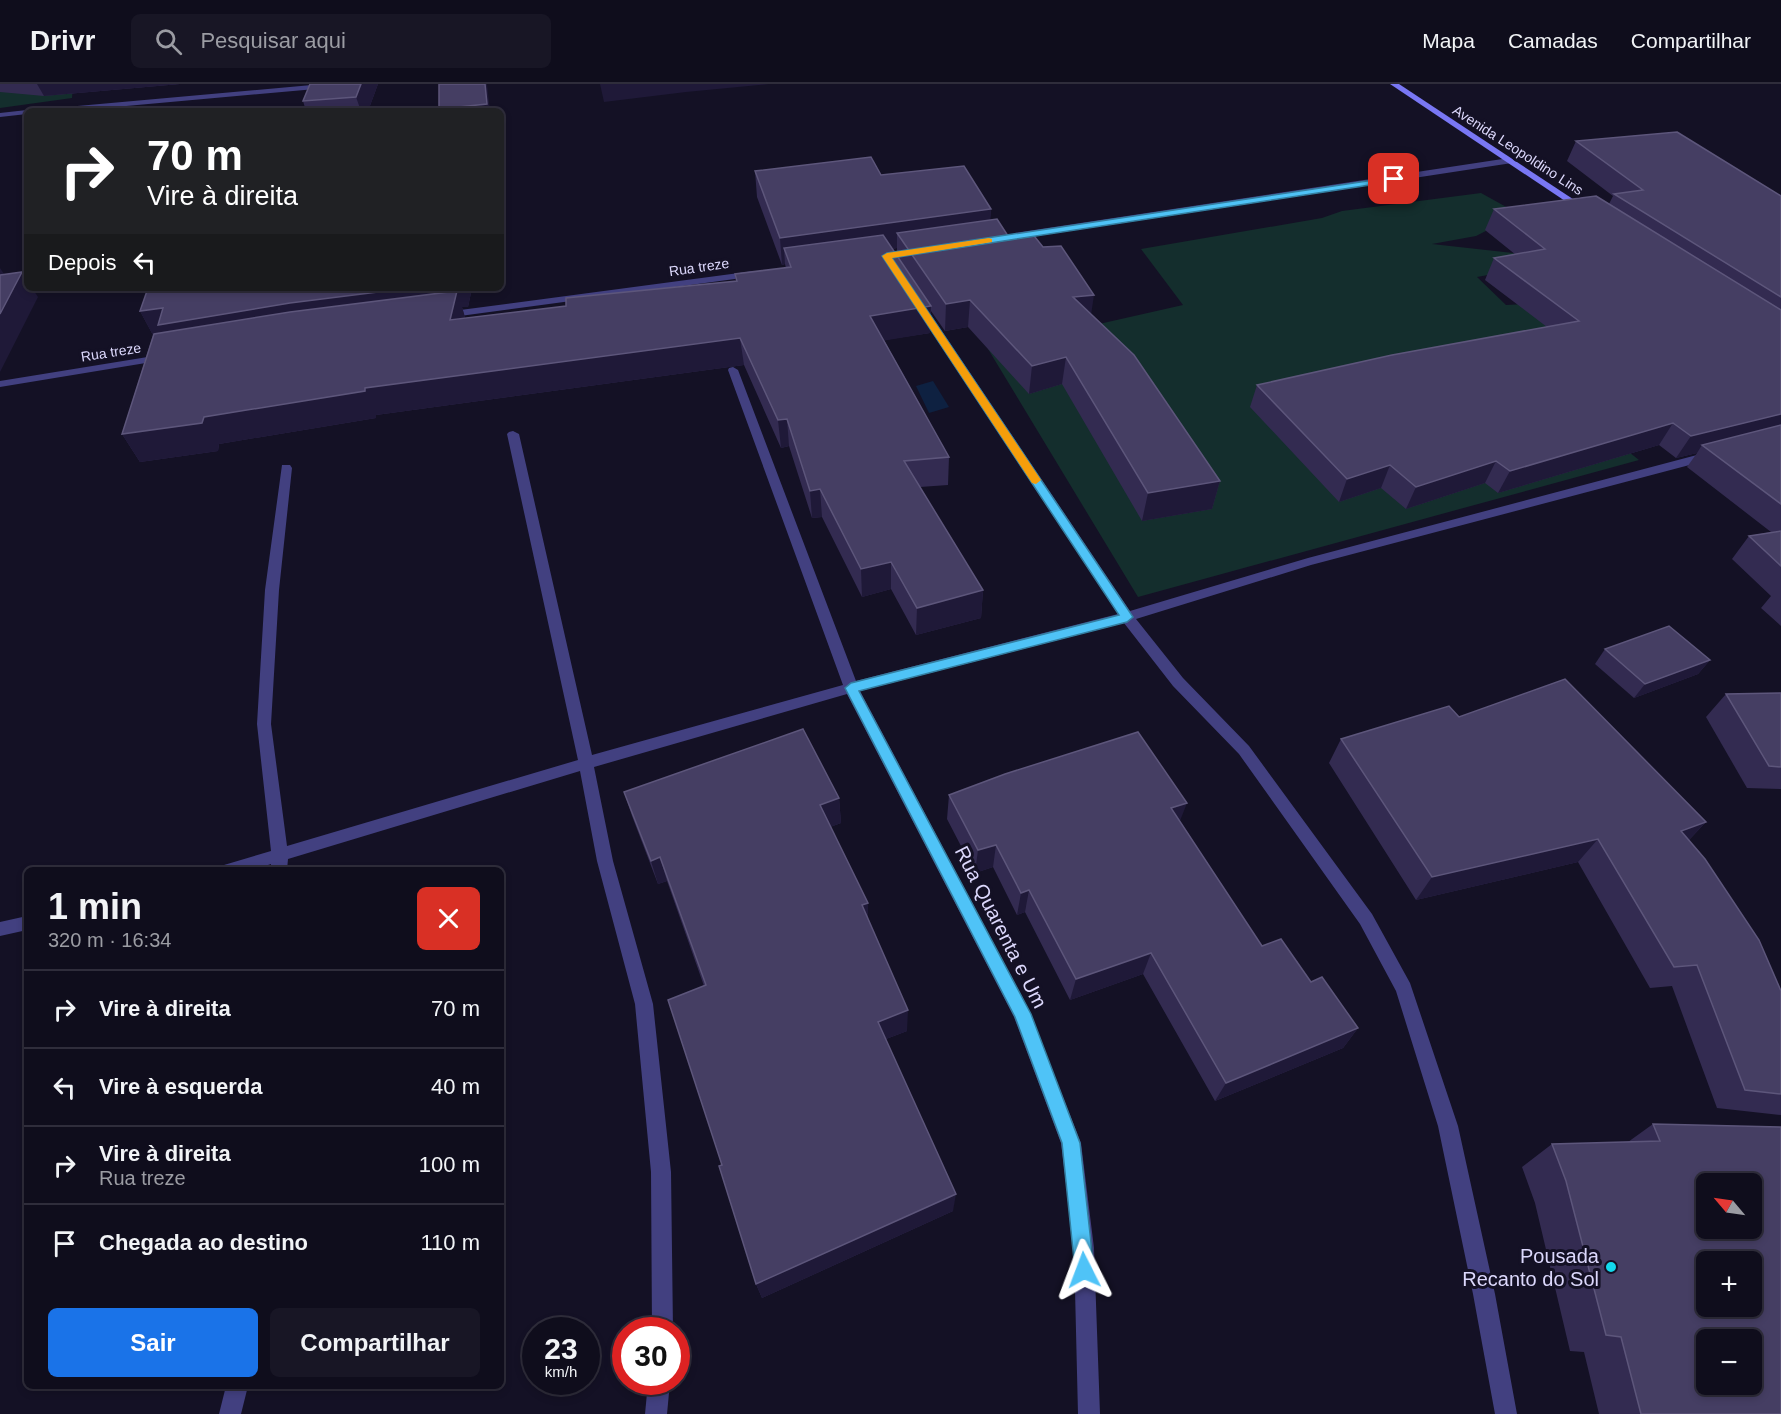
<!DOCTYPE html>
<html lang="pt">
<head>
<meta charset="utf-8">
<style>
	:root { --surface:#0f0d1c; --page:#181625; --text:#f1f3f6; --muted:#9b9ca3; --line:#2f2d3b; --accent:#1a73e8 }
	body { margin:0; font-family:Helvetica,sans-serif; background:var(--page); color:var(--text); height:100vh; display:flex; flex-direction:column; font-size:22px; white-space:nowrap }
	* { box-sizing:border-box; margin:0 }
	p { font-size:20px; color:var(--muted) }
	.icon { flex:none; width:33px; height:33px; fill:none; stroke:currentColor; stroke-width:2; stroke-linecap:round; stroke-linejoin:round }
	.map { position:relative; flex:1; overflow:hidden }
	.side { position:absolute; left:24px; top:783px; width:480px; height:522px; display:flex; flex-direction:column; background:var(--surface); border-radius:9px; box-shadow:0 3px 9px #0003,0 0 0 2px var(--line) }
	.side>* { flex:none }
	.guide { position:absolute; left:24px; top:24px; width:480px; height:183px; border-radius:9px; box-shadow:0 3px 9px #0003,0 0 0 2px var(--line); background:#202124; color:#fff; overflow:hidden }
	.needle { width:39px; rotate:299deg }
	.fabs { position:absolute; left:1696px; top:1089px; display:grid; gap:12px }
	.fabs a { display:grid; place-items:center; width:66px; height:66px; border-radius:9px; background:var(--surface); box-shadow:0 3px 9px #0003,0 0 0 2px var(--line); font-size:30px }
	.speed { position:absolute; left:522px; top:1233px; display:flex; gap:12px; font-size:30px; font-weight:700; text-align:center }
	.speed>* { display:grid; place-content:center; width:78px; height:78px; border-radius:50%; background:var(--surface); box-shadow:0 3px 9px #0003,0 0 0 2px var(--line); line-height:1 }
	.speed small { font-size:15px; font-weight:400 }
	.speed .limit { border:9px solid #d22; background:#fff; color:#111 }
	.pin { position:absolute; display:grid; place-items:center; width:51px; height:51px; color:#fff; margin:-26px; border-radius:12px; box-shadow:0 3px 9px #0006 }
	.me { position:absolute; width:66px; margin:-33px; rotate:357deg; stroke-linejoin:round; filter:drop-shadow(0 0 4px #0008) }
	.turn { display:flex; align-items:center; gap:21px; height:126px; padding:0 24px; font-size:27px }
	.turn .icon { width:78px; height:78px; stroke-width:2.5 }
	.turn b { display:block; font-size:42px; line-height:51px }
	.then { display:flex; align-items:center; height:57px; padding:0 24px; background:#0003; gap:12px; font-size:22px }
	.round { display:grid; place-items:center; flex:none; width:63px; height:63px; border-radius:9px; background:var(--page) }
	.head { display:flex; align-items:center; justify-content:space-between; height:102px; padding:0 24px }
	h1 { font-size:36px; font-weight:700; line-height:45px }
	.primary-button { display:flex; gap:12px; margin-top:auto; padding:12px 24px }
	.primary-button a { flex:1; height:69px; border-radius:9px; background:var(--accent); color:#fff; font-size:24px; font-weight:700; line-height:69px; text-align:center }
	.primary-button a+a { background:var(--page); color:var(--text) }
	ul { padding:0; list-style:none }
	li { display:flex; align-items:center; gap:18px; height:78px; padding:0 24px; border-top:2px solid var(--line) }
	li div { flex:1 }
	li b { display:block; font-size:22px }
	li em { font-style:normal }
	header { display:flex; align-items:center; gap:36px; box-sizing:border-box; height:84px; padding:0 30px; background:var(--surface); border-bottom:2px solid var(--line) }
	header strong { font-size:28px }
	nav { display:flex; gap:33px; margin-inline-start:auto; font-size:21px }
	.search { width:420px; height:54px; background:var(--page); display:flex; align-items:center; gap:15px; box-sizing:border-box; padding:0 21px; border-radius:9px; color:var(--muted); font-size:22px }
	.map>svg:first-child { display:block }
	.green { fill:#142e2d }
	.water { fill:#0e2141 }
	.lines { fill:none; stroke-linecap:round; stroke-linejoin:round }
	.street { fill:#424080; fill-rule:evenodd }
	.secondary { fill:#7977f4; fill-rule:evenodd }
	.wall { fill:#332b51; fill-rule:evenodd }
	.shaded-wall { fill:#1f1938 }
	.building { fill:#453e63; stroke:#5d567b; stroke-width:1.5; fill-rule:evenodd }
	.route { fill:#4fc3f7; stroke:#337fa1; stroke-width:1.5 }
	.slow { fill:#f59e0b }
	.poi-dot { fill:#13d9ec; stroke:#141125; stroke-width:2 }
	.labels { text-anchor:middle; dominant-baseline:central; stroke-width:6; stroke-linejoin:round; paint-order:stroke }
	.far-street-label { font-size:14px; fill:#dcd8fc; stroke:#141125 }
	.near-street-label { font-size:20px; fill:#dcd8fc; stroke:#141125 }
	.near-poi-label { font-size:20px; fill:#dcd8fc; stroke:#141125; text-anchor:end }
</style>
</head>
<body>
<header>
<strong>Drivr</strong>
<div class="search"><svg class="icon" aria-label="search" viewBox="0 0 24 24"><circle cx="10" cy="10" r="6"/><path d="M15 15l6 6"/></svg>Pesquisar aqui</div>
<nav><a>Mapa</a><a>Camadas</a><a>Compartilhar</a></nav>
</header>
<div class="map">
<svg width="1781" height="1330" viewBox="0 0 1781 1330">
	<rect width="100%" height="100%" fill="#141125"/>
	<g class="green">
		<path d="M0 0H73L72 14 0 24Z"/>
		<path d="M1481 109 1519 130 1476 152 1432 160 1513 169 1531 183 1477 193 1506 221 1543 219 1610 251 1541 298 1639 376 1138 513 988 265 1183 221 1141 165 1322 134 1342 127Z"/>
	</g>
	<path class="water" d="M933 297 949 323 929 329 916 302Z"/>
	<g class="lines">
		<g class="street">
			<path d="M323 0H353L349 2 71 27H40L44 25Z"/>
			<path d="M27 26 30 27H27V30L0 33V29Z"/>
			<path d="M1509 74 1513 77 1512 79 1015 155 1010 152 1015 149Z"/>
			<path d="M754 187 759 190 757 192 445 234 440 231 445 228Z"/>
			<path d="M915 219H923L1130 527 1308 474 1712 367 1718 371 1716 374 1311 481 1136 535 1183 594 1249 662 1372 830 1410 899 1458 1042 1495 1210 1517 1330H1495L1473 1210 1438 1042 1396 907 1360 840 1239 670 1173 602 1124 539 860 607 1028 924 1081 1059 1094 1164 1100 1330H1078L1074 1164 1061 1059 1014 933 847 610 594 683 613 777 653 920 671 1088 673 1246H652L651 1088 635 920 597 777 580 687 288 775 287 786H271V780L253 786H222L224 781 271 767 257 640 265 506 282 381H290L292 384 279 506 271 640 287 762 578 676 507 350 509 348 513 347 519 350 592 671 843 601 728 286 729 284 733 283 738 286 856 597 1118 530 914 221Z"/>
			<path d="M166 270 171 273 170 275 0 303V297Z"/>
			<path d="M27 832V846L0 852V838Z"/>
			<path d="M648 1298H670L667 1330H645Z"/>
			<path d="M226 1302H248L241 1330H219Z"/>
		</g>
		<path class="secondary" d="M1390 0H1399L1591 127 1583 129Z"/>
	</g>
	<g class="wall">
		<path d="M0 0H180L44 12 0 8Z"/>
		<path d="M378 0 368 27H306L303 17Z"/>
		<path d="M1576 57 1781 112V542L1761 524 1771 512 1732 475 1749 452 1771 448 1687 383 1697 369 1676 374 1659 361 1498 409 1485 399 1406 425 1381 404 1339 418 1250 323 1257 301 1547 243 1485 196 1494 174 1516 171 1485 146 1494 125 1609 120 1613 112 1567 77Z"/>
		<path d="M755 87 881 91 991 125 990 136 1091 230 1220 397 1212 425 1142 437 1062 300 1029 310 968 243 945 247 931 227 930 249 884 256 949 373 948 401 920 403 983 506 981 534 916 551 891 505 862 513 822 433 812 434 789 362 781 364 744 281 376 331V334L219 360 218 367 140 378 122 350 153 251 140 227 148 204H472L468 223H462L465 234 566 222 736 198 735 190 786 184 785 180 782 181 757 113ZM897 164V172L892 165Z"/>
		<path d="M1605 565 1710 576 1698 590 1634 614 1595 580Z"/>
		<path d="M1781 609V705L1747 704 1706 633 1726 610Z"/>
		<path d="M1459 633 1706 738 1689 756 1781 907V1031L1717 1024 1672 902 1650 904 1578 778 1416 816 1329 679 1341 655Z"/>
		<path d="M624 708 839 714 841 739 830 743 868 819V836L907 947 886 955 953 1127 762 1214 756 1200 722 1081 704 902 667 797 658 800 632 732Z"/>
		<path d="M949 711 1180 737 1262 862 1311 898 1358 944 1343 964 1215 1017 1143 890 1070 916 1025 828 1017 831 993 783 975 789 947 735Z"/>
		<path d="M1653 1040 1781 1330H1599L1584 1268 1570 1267 1535 1119 1522 1083 1552 1060 1628 1058Z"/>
	</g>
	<g class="shaded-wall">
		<path d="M37 0H180L44 12Z"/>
		<path d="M361 0H378L368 27H361L356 13Z"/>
		<path d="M485 0H487L490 27H439V25Z"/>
		<path d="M600 0H769L686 8 604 18Z"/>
		<path d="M991 125 989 151 897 149V164L790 180 784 164 785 180 782 181 780 154Z"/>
		<path d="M0 184 14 205 22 188 27 196V204H32L38 213 0 288Z"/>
		<path d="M410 204H472L468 223H462L465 233 459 263 154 253 140 227 163 224 290 219Z"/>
		<path d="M1094 211 1090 238 1073 213Z"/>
		<path d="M970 216 968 243 945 247 946 220Z"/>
		<path d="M931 222 930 249 870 259V232Z"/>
		<path d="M740 254 744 281 376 331V334L219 360 218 367 140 378 122 350 204 333 365 304Z"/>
		<path d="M1066 273 1062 300 1029 310 1032 282Z"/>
		<path d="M1781 330V348L1702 361 1697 369 1676 374 1691 352Z"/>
		<path d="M787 335 789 362 781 364 778 336Z"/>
		<path d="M1673 339 1659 361 1498 409 1510 387Z"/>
		<path d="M1496 377 1485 399 1406 425 1416 403Z"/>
		<path d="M1390 381 1381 404 1339 418 1347 395Z"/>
		<path d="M1220 397 1212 425 1142 437 1148 409Z"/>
		<path d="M820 405 822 433 812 434 810 407Z"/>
		<path d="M891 478V505L862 513 861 485Z"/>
		<path d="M983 506 981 534 916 551 917 524Z"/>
		<path d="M1710 576 1698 590 1634 614 1645 600Z"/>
		<path d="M839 714 841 739 822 746 820 721Z"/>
		<path d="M1187 719 1178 742 1171 724Z"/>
		<path d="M1706 738 1683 762 1681 747Z"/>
		<path d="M1598 755 1578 778 1416 816 1432 793Z"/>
		<path d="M996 761 993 783 975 789 978 766Z"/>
		<path d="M660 773 667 797 658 800 651 777Z"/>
		<path d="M1029 806 1025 828 1017 831 1021 809Z"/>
		<path d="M868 819V842L862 821Z"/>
		<path d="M1151 869 1143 890 1070 916 1076 895Z"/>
		<path d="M908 926 907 947 878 958V938Z"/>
		<path d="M1358 944 1343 964 1215 1017 1226 999Z"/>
		<path d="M956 1110 953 1127 762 1214 756 1200Z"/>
	</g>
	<g class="building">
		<path d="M310 0H361L356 13 303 17Z"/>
		<path d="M439 0H485L487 20 439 25Z"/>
		<path d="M1677 48 1781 112V213L1614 110 1643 106 1576 57Z"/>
		<path d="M871 73 881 91 964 82 991 125 780 154 755 87Z"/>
		<path d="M1596 112 1781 226V330L1691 352 1673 339 1510 387 1496 377 1416 403 1390 381 1347 395 1257 301 1392 271 1579 237 1494 174 1545 165 1494 125Z"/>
		<path d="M997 135 1008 152 1031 148 1043 163 1061 162 1094 211 1073 213 1134 271 1220 397 1148 409 1066 273 1032 282 970 216 946 220 897 149Z"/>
		<path d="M883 151 931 222 870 232 949 373 904 377 983 506 917 524 891 478 861 485 820 405 810 407 787 335 778 336 740 254 365 304V307L204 333 202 339 122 350 154 250 290 228 457 207 450 236 566 222V214L737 197 735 190 791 183 784 164Z"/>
		<path d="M22 188 0 230V191Z"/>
		<path d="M148 204H410L290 219 158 241 163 224 140 227Z"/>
		<path d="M1781 341V420L1702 361Z"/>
		<path d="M1781 447V482L1749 452Z"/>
		<path d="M1669 542 1710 576 1645 600 1605 565Z"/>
		<path d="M1565 595 1706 738 1681 747 1705 775 1759 856 1781 907V1010L1745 1006 1697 881 1674 883 1598 755 1432 793 1341 655 1449 622 1459 633Z"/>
		<path d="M1781 609V683L1769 682 1726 610Z"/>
		<path d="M803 645 839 714 820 721 868 819 862 821 908 926 878 938 956 1110 756 1200 719 1082 722 1081 668 916 706 901 660 773 651 777 624 708Z"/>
		<path d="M1138 648 1187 719 1171 724 1262 862 1281 855 1311 898 1322 893 1358 944 1226 999 1151 869 1076 895 1029 806 1021 809 996 761 978 766 949 711 1005 690Z"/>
		<path d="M1653 1040 1781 1043V1330H1641L1621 1253 1606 1251 1566 1097 1552 1060 1660 1057ZM1707 1100H1752V1144H1707ZM1707 1178H1752V1222H1707ZM1707 1256H1752V1300H1707Z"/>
	</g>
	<path class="route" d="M1394 93H1396V97L892 174 1133 533 1127 538 859 607 1031 930 1080 1059 1094 1186 1091 1193 1084 1195 1078 1193 1075 1186 1062 1059 1015 933 845 604 851 599 1119 531 882 172 887 169Z"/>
	<path class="slow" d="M989 154 992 155V158L892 174 1041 396 1036 400 1032 399 882 172 887 169Z"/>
	<circle class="poi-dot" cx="1611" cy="1183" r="6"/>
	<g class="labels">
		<g class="far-street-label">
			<text transform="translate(1518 66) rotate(33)">Avenida Leopoldino Lins</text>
			<text transform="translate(699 183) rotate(-8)">Rua treze</text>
			<text transform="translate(111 268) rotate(-9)">Rua treze</text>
		</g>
		<g class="near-street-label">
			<text transform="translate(1001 843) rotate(63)">Rua Quarenta e Um</text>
		</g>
		<g class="near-poi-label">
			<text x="1599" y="1172">Pousada<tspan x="1599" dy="23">Recanto do Sol</tspan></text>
		</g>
	</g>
</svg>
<div class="fabs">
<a><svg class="needle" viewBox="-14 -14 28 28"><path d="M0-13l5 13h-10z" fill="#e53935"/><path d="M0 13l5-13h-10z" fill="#9b9ca3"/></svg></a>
<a>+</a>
<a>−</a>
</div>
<div class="speed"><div>23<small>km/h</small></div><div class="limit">30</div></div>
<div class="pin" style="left:1394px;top:95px;background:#d93025"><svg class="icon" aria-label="arrive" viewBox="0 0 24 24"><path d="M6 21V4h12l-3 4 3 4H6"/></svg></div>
<svg class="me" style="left:1084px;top:1186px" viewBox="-20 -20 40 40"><path d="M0-17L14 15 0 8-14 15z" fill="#4fc3f7" stroke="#fff" stroke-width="4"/></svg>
<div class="guide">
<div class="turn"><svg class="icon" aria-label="right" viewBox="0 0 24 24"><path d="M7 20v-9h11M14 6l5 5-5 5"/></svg><div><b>70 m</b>Vire à direita</div></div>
<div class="then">Depois<svg class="icon" aria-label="left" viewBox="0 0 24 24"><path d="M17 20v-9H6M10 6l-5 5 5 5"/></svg></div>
</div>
<section class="side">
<div class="head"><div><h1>1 min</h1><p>320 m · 16:34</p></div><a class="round" style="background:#d93025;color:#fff"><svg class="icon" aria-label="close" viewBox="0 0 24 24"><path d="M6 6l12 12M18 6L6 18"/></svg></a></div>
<ul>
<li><svg class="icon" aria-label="right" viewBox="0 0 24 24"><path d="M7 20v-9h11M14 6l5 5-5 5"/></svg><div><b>Vire à direita</b></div><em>70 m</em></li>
<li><svg class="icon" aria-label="left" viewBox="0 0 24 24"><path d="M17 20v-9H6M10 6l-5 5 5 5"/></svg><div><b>Vire à esquerda</b></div><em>40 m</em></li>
<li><svg class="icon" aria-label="right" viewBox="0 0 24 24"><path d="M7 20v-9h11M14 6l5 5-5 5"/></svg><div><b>Vire à direita</b><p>Rua treze</p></div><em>100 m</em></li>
<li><svg class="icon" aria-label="arrive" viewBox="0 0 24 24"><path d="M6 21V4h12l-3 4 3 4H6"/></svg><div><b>Chegada ao destino</b></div><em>110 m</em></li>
</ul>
<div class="primary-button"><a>Sair</a><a>Compartilhar</a></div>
</section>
</div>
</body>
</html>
